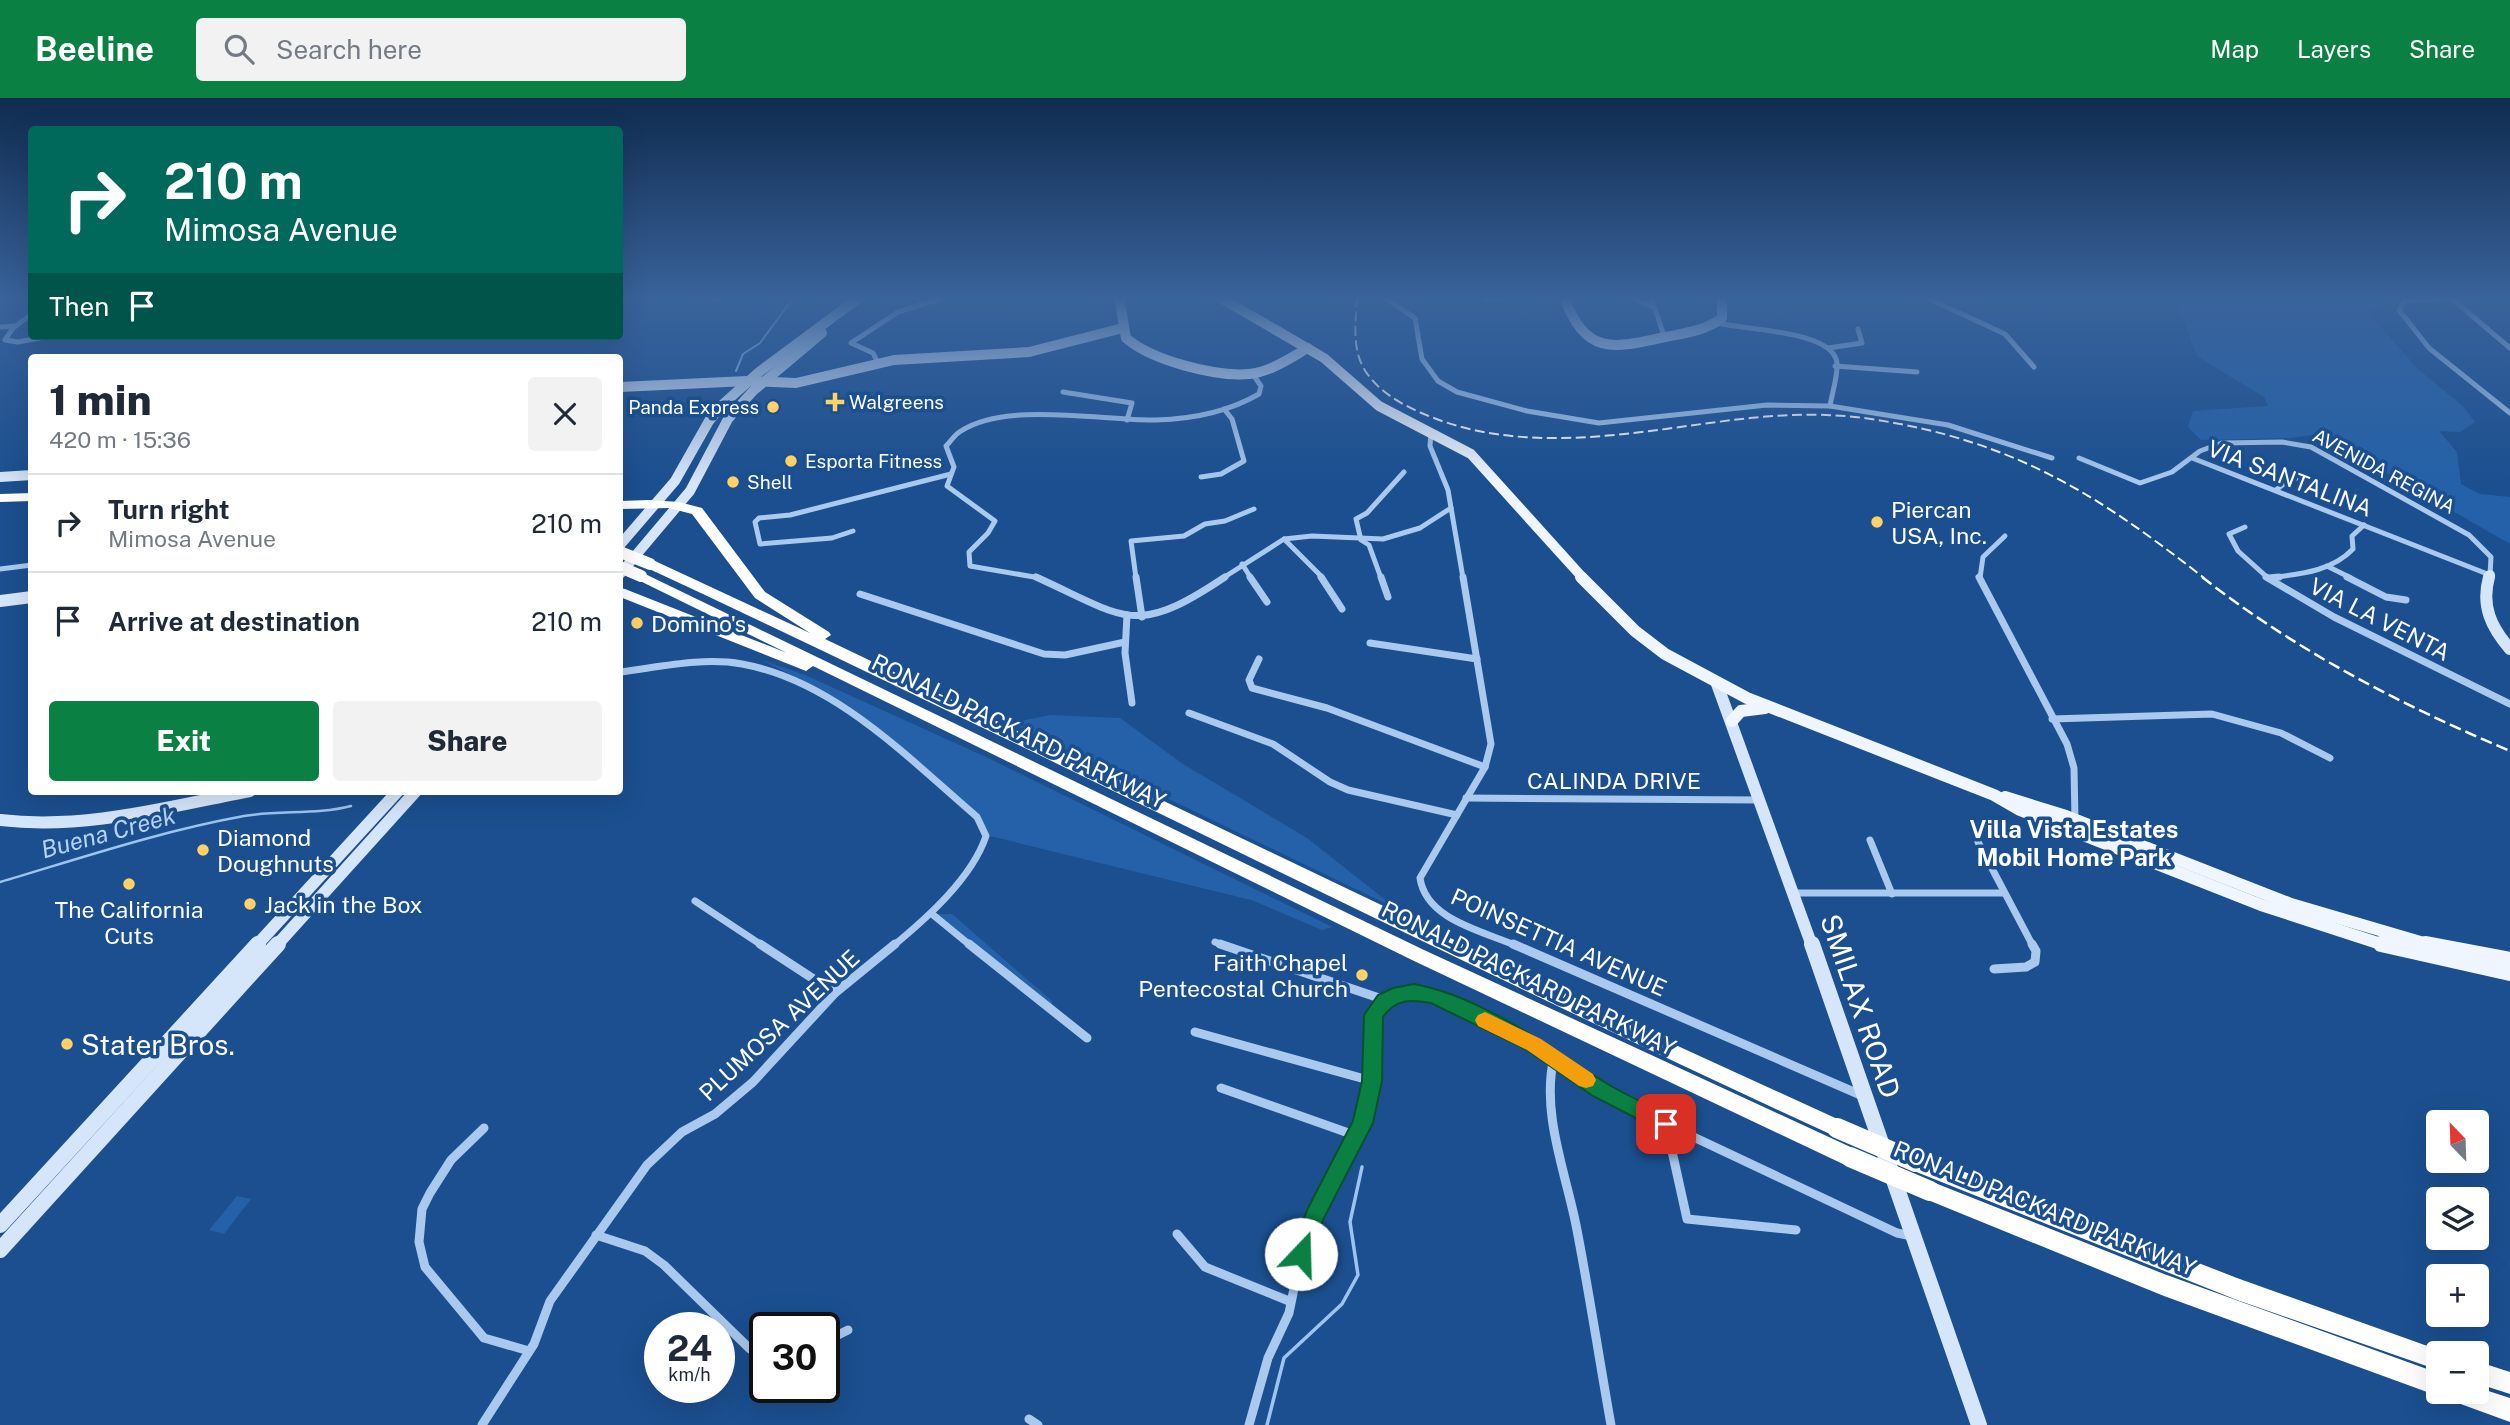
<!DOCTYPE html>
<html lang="en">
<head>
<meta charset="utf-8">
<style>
	:root { --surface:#fff; --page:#f2f2f3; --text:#1f2937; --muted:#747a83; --line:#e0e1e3; --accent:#0b8043 }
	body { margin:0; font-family:"Public Sans",sans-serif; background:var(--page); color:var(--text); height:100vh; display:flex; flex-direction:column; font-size:26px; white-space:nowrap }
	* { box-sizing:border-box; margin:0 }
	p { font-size:23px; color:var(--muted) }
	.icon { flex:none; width:38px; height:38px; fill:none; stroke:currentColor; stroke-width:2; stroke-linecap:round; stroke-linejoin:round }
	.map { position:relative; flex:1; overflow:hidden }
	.side { position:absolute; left:28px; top:256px; width:595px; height:441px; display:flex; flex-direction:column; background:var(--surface); border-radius:7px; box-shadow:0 7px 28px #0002 }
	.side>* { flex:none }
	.top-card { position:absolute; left:28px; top:28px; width:595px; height:214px; border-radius:7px; box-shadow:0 7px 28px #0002; background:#00695c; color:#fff; overflow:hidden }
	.needle { width:46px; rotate:337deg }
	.buttons { position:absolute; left:2426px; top:1012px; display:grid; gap:14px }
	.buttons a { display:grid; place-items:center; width:63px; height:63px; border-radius:7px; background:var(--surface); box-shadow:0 7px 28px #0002; font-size:35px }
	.speed { position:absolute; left:644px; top:1214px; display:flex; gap:14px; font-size:35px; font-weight:700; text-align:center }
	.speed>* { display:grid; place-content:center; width:91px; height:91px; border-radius:50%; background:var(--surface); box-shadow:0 7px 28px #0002; line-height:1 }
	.speed small { font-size:18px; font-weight:400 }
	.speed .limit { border:4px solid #111; border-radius:10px; background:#fff; color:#111 }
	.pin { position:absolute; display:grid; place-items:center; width:60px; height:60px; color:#fff; margin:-30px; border-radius:14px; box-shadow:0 4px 10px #0006 }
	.me { position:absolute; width:77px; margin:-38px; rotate:21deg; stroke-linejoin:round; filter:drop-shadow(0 0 5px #0008) }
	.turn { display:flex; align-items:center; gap:24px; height:147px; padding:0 21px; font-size:32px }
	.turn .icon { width:91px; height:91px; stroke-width:2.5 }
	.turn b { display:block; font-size:49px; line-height:60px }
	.then { display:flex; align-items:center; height:66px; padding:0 21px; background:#0003; gap:14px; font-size:26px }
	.round { display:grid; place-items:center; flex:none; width:74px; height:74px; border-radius:7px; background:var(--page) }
	.overview { display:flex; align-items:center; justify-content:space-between; height:119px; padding:0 21px }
	h1 { font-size:42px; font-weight:800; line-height:52px }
	.cta { display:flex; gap:14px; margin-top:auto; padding:14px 21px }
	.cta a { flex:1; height:80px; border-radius:7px; background:var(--accent); color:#fff; font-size:28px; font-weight:800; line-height:80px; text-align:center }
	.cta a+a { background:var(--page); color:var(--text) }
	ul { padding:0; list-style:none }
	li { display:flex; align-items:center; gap:21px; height:98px; padding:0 21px; border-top:2px solid var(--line) }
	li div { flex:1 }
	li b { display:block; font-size:26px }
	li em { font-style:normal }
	header { display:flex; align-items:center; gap:42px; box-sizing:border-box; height:98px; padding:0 35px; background:var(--accent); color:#fff }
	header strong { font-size:33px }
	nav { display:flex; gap:38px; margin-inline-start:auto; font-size:24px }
	.search { width:490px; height:63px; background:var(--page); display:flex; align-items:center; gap:18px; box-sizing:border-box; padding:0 24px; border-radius:7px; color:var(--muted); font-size:26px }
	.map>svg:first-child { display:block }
	.green { fill:#2461a8 }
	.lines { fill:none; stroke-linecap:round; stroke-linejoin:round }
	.stream-far2 { stroke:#9cc4f0; stroke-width:2 }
	.stream-far1 { stroke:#9cc4f0; stroke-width:2.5 }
	.stream { stroke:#9cc4f0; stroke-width:3.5 }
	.street-far2 { stroke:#a9c9ee; stroke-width:5 }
	.street-far1 { stroke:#a9c9ee; stroke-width:7 }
	.street { stroke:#a9c9ee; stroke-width:9 }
	.secondary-far2 { stroke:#d6e6fa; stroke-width:10 }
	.secondary-far1 { stroke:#d6e6fa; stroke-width:12 }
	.secondary { stroke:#d6e6fa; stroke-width:16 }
	.primary-far2 { stroke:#f0f6ff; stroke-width:10 }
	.primary-far1 { stroke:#f0f6ff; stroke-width:12 }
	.primary { stroke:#f0f6ff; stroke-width:16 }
	.highway { fill:#fff; fill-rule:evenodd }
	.rail-far1 { stroke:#fff; stroke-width:2; stroke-dasharray:10 4.5; stroke-linecap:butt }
	.rail { stroke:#fff; stroke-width:2.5; stroke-dasharray:12 5; stroke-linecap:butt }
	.highway-bridge-far1 { stroke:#fff; stroke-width:12 }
	.highway-bridge { stroke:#fff; stroke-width:20 }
	.route { fill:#0b8043; stroke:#07532c; stroke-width:2 }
	.slow { fill:#f59e0b }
	.poi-dot { fill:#ffd166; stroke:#1b4f8f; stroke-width:2.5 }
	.labels { text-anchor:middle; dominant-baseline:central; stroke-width:7; stroke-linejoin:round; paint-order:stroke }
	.far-poi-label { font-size:19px; fill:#fff; stroke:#1b4f8f; text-anchor:start }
	.far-street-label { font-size:19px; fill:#fff; stroke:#1b4f8f }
	.street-label { font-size:23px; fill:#fff; stroke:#1b4f8f }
	.poi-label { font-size:23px; fill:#fff; stroke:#1b4f8f; text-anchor:start }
	.neighbourhood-label { font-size:24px; font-weight:bold; fill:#fff; stroke:#1b4f8f }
	.water-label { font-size:24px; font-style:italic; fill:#b5d3f5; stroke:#1b4f8f }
	.near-street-label { font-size:28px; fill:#fff; stroke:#1b4f8f }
	.near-poi-label { font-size:28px; fill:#fff; stroke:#1b4f8f; text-anchor:start }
</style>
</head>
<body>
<header>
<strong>Beeline</strong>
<div class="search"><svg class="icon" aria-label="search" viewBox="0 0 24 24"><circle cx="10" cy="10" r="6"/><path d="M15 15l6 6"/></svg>Search here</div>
<nav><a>Map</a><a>Layers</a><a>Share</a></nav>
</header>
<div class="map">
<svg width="2510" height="1327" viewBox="0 0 2510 1327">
	<rect width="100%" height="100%" fill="#1b4f8f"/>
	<g class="green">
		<path d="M2175 199H2397L2368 215 2419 272 2462 307 2475 324 2460 334 2439 333 2457 354 2461 386 2480 396 2510 399V446L2319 336 2291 340 2201 342 2188 329 2193 313 2268 308 2264 299 2197 258Z"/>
		<path d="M762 562 805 577 986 659 1332 829 1322 832 1251 802 990 738 978 716 814 589Z"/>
		<path d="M1050 617 1120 620 1183 666 1307 740 1397 811 1011 625Z"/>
		<path d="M934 816H952L1052 903V910Z"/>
		<path d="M237 1098 251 1101 224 1136 209 1132Z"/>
	</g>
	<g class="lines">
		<path class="stream-far2" d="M736 273 743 256 760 245 794 199"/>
		<path class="stream-far1" d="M0 784C81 760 161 733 244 718 279 712 317 717 351 708"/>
		<path class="stream" d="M1267 1327 1284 1260 1342 1206 1358 1177 1350 1124 1362 1069"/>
		<g class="street-far2">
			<path d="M1383 199 1415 220 1422 261 1438 283 1457 294 1527 313 1599 325 1767 307 1830 308 1948 327 2052 360"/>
			<path d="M1631 199 1653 209"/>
			<path d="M1651 199 1664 238"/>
			<path d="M1925 199 2005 236 2034 269"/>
			<path d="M2450 199 2510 250"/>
			<path d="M2451 200 2405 203 2399 212 2429 250 2510 315"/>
			<path d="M1486 201 1507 199"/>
			<path d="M714 202 718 199"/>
			<path d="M32 216 13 230 5 242 18 244 50 238"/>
			<path d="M1718 225C1743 232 1834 232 1837 265 1838 278 1832 295 1830 308"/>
			<path d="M0 229 15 228"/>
			<path d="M1828 250 1862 245 1858 231"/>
			<path d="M878 265 873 255 851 245 898 214 945 199"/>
			<path d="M1835 268 1917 274"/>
			<path d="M1063 294 1132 305 1127 322"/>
			<path d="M1431 334 1430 348 1448 392 1463 480"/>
			<path d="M2079 360 2140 385 2172 374 2200 353 2222 345 2282 344 2311 349 2469 437 2491 459 2490 477 2192 360"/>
			<path d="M1201 379 1221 376 1244 363 1232 321 1224 311"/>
			<path d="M2276 392 2290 381 2304 379"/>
			<path d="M2245 429 2229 436 2238 453 2268 480"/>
			<path d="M853 433 832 440 760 446 755 424 759 420 790 417 951 376"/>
			<path d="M1284 441 1323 480"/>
			<path d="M1242 466 1251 480"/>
			<path d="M2327 468 2351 480"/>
			<path d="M0 471 32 467"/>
			<path d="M1040 480 970 468 969 454 988 435 995 423 947 388 954 369 946 348C951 343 955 336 961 333 1006 303 1104 323 1156 322 1192 321 1228 314 1259 296L1261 288 1252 275"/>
			<path d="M1136 480 1131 443 1184 438 1205 426 1225 423 1254 411"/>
			<path d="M1223 480 1284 441 1312 438 1383 441 1420 430 1451 410"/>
			<path d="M1381 480 1369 447 1361 442 1356 421 1367 415 1404 374"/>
			<path d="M1980 480 1983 459 2005 438"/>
			<path d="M2269 480C2299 476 2331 474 2353 451L2352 438 2364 427"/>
		</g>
		<g class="street-far1">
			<path d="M1036 479C1127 520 1134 540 1225 479"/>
			<path d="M1136 479 1142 519"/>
			<path d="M1250 479 1267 504"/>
			<path d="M1321 479 1342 511"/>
			<path d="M1381 479 1388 499"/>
			<path d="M1463 479 1491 646 1485 669 1420 780C1426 822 1483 833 1517 848"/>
			<path d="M1979 479 2067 646 2074 670 2075 722"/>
			<path d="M2266 479 2334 519 2510 606"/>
			<path d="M2347 479 2386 499 2406 502"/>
			<path d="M2269 480 2279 479"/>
			<path d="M860 496 1044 556 1065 557 1125 544"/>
			<path d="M1127 517 1125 555 1132 605"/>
			<path d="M1370 545 1477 561"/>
			<path d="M1259 561 1249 582 1252 590 1327 610 1485 669"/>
			<path d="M620 574C660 569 702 559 742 566 835 583 908 660 977 719L986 738C972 780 927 820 893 848"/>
			<path d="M1189 615 1273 646 1330 684 1348 692 1457 717"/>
			<path d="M2052 621 2212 616 2281 635 2330 660"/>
			<path d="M1466 700 1760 702"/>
			<path d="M1870 742 1892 796"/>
			<path d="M1978 744 2033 848"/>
			<path d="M1795 795H2004"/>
			<path d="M695 803 763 848"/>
			<path d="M932 816 971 848"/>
			<path d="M1215 844 1225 848"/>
		</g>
		<g class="street">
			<path d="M760 846 835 895"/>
			<path d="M969 846 1087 940"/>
			<path d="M1220 846 1385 902"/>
			<path d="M1513 846 1863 998"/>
			<path d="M1994 871 2026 869 2035 864 2036 853 2032 846"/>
			<path d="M1195 934 1372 983"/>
			<path d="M1554 959C1541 1015 1565 1072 1576 1127 1589 1193 1599 1260 1611 1327"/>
			<path d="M1221 990 1357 1038"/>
			<path d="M1666 1026 1687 1121 1796 1132"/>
			<path d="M484 1030 451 1062 430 1095 422 1111 419 1144 425 1169 484 1240 529 1253"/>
			<path d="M1177 1136 1205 1169 1289 1203"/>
			<path d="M596 1137 645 1153 664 1167 750 1251 765 1260"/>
			<path d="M824 1244 848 1232"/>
			<path d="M1029 1321 1038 1327"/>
			<path d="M482 1327 534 1246 550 1203 647 1067 682 1034 715 1016 753 984 835 895 895 846"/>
			<path d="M1249 1327 1268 1260 1289 1215 1301 1156 1315 1117 1363 1025 1372 983 1374 917 1393 897 1414 894 1434 898 1534 947 1600 992 1649 1018 1897 1135 1912 1138"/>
		</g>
		<g class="secondary-far2">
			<path d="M1119 199 1126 240C1151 262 1215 279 1249 276 1270 274 1290 260 1308 250"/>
			<path d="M1564 199C1586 257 1611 251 1665 239 1685 235 1705 233 1722 220V199"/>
			<path d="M620 289 747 283 796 285 894 262 1029 254 1123 230"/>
			<path d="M0 379 32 377"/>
			<path d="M620 447 675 383 709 323 722 307 759 274 860 199"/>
			<path d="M620 476 690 393 728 321 753 293 822 235"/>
			<path d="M2489 480 2490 477"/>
		</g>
		<g class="secondary-far1">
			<path d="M2489 479C2481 508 2491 529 2510 551"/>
			<path d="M0 503 32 499"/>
			<path d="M1717 586 1812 848"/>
			<path d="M0 722C86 732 166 709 250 693"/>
			<path d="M256 848 398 693"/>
			<path d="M276 848 416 693"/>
		</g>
		<g class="secondary">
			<path d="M1812 846 1979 1327"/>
			<path d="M0 1127 258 846"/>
			<path d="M0 1152 278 846"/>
		</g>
		<path class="primary-far2" d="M1219 199 1324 260 1379 308 1471 356 1583 480"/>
		<g class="primary-far1">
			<path d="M1581 479 1635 533 1665 556 1747 600 1994 697 2020 712 2261 807 2387 848"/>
			<path d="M1732 623 1741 613 1765 610"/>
			<path d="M2005 699 2066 718 2291 806 2434 848"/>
		</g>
		<g class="primary">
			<path d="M2381 846 2510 875"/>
			<path d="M2426 846 2510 862"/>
		</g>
		<g class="highway">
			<path d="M32 395V403L0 404V396Z"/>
			<path d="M649 402 679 404 702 410 765 494 829 534 831 537 825 541 1634 928 1844 1024 1847 1030 1844 1036 1837 1039 1830 1036C1432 853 1042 654 645 469L643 466 645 463H655L810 535 755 500 692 416 669 410 620 411V403Z"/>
			<path d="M641 474 1424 852 1857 1052 1860 1059 1857 1066 1850 1068 1843 1066 1412 862 813 568 806 573 801 571 620 499V490L625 491 787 555 636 481 634 478 636 475Z"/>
			<path d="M1916 1055 2237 1180 2447 1255H2438V1272L2237 1202 1909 1071 1906 1064 1909 1057Z"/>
			<path d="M1930 1083 2164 1176 2438 1275V1293H2476V1289L2510 1300V1324L2447 1301 2445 1296 2438 1298 2164 1198 1923 1100 1920 1093 1923 1086Z"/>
			<path d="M2476 1263 2510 1274V1296L2476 1285Z"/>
		</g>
		<path class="rail-far1" d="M1357 199C1356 221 1352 246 1362 267 1373 289 1395 303 1417 313 1524 362 1639 332 1750 320 1790 316 1831 315 1871 321 2011 342 2096 395 2204 480"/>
		<path class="rail" d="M2202 479C2295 552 2401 607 2510 653"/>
		<g class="highway-bridge-far1">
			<path d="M620 454 650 466"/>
			<path d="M620 469 641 478"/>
		</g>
		<g class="highway-bridge">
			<path d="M1837 1030 1916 1064"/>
			<path d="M1850 1059 1930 1093"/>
		</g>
	</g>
	<linearGradient id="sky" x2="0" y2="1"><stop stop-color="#0f2b4f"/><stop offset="0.52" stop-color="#39639b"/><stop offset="1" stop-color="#39639b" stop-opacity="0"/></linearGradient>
	<rect width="2510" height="385" fill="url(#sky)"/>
	<path class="route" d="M1414 886C1481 898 1549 949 1606 985 1627 998 1651 1008 1673 1019L1676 1026 1673 1032 1666 1035 1659 1032 1593 998 1527 952 1431 905C1410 901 1396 901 1383 919L1382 983 1373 1025 1324 1120 1308 1163 1301 1166 1293 1163 1290 1156 1308 1110 1353 1023 1362 983 1364 917 1378 897 1393 890Z"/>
	<path class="slow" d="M1485 914 1541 941 1593 976 1596 982 1593 988 1586 990 1579 988 1527 952 1478 928 1475 922 1478 917Z"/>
	<g class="poi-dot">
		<path d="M831.5 293.5h7v7h7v7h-7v7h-7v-7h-7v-7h7z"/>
		<circle cx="773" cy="309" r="7"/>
		<circle cx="791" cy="363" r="7"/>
		<circle cx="733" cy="384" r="7"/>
		<circle cx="1877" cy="424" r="7"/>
		<circle cx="637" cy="525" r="7"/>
		<circle cx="203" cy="752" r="7"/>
		<circle cx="129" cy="786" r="7"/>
		<circle cx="250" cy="806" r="7"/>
		<circle cx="1362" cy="877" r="7"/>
		<circle cx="67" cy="946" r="7"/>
	</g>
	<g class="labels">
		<g class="far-poi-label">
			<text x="849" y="304">Walgreens</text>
			<text x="759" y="309" text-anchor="end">Panda Express</text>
			<text x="805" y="363">Esporta Fitness</text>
			<text x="747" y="384">Shell</text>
		</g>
		<g class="far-street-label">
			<text transform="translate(2384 373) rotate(28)">AVENIDA REGINA</text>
		</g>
		<g class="street-label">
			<text transform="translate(2290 380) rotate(21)">VIA SANTALINA</text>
			<text transform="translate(2380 521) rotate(27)">VIA LA VENTA</text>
			<text transform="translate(1019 633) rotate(26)">RONALD PACKARD PARKWAY</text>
			<text x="1614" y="682">CALINDA DRIVE</text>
			<text transform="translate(1559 844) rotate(24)">POINSETTIA AVENUE</text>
			<text transform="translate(1529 880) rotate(26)">RONALD PACKARD PARKWAY</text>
			<text transform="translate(779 927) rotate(-43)">PLUMOSA AVENUE</text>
			<text transform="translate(2045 1110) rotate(22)">RONALD PACKARD PARKWAY</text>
		</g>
		<g class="poi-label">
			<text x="1891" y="411">Piercan<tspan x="1891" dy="26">USA, Inc.</tspan></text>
			<text x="651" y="525">Domino's</text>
			<text x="217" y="739">Diamond<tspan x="217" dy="26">Doughnuts</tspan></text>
			<text x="264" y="806">Jack in the Box</text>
			<text x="129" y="811" text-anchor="middle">The California<tspan x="129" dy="26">Cuts</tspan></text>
			<text x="1348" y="864" text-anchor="end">Faith Chapel<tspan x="1348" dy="26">Pentecostal Church</tspan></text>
		</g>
		<g class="neighbourhood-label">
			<text x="2074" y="731">Villa Vista Estates<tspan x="2074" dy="28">Mobil Home Park</tspan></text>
		</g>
		<g class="water-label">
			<text transform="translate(108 734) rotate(-15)">Buena Creek</text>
		</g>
		<g class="near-street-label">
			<text transform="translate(1861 908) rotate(71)">SMILAX ROAD</text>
		</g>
		<g class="near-poi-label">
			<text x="81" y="946">Stater Bros.</text>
		</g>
	</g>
</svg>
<div class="buttons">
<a><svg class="needle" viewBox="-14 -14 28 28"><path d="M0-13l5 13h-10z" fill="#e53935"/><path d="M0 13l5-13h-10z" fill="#747a83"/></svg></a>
<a><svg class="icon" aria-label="layers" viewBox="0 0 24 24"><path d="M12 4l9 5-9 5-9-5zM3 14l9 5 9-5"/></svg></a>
<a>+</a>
<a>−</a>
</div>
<div class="speed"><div>24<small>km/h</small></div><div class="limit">30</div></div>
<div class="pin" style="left:1666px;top:1026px;background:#d93025"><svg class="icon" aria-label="arrive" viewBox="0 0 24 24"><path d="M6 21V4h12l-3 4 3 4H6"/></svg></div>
<svg class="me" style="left:1301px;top:1156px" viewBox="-20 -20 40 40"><circle r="19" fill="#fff"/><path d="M0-13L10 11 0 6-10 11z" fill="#0b8043"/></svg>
<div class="top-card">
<div class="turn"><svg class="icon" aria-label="right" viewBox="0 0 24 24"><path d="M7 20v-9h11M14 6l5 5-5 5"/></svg><div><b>210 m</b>Mimosa Avenue</div></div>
<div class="then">Then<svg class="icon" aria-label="arrive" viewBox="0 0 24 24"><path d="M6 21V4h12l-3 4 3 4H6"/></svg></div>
</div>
<section class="side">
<div class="overview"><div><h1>1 min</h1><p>420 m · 15:36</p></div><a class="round"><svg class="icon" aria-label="close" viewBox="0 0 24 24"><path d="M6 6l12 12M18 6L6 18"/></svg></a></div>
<ul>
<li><svg class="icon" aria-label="right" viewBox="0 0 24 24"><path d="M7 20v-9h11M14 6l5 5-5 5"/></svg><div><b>Turn right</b><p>Mimosa Avenue</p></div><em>210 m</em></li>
<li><svg class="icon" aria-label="arrive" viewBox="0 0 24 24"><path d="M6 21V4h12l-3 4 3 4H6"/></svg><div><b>Arrive at destination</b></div><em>210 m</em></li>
</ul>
<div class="cta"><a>Exit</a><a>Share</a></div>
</section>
</div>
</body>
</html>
